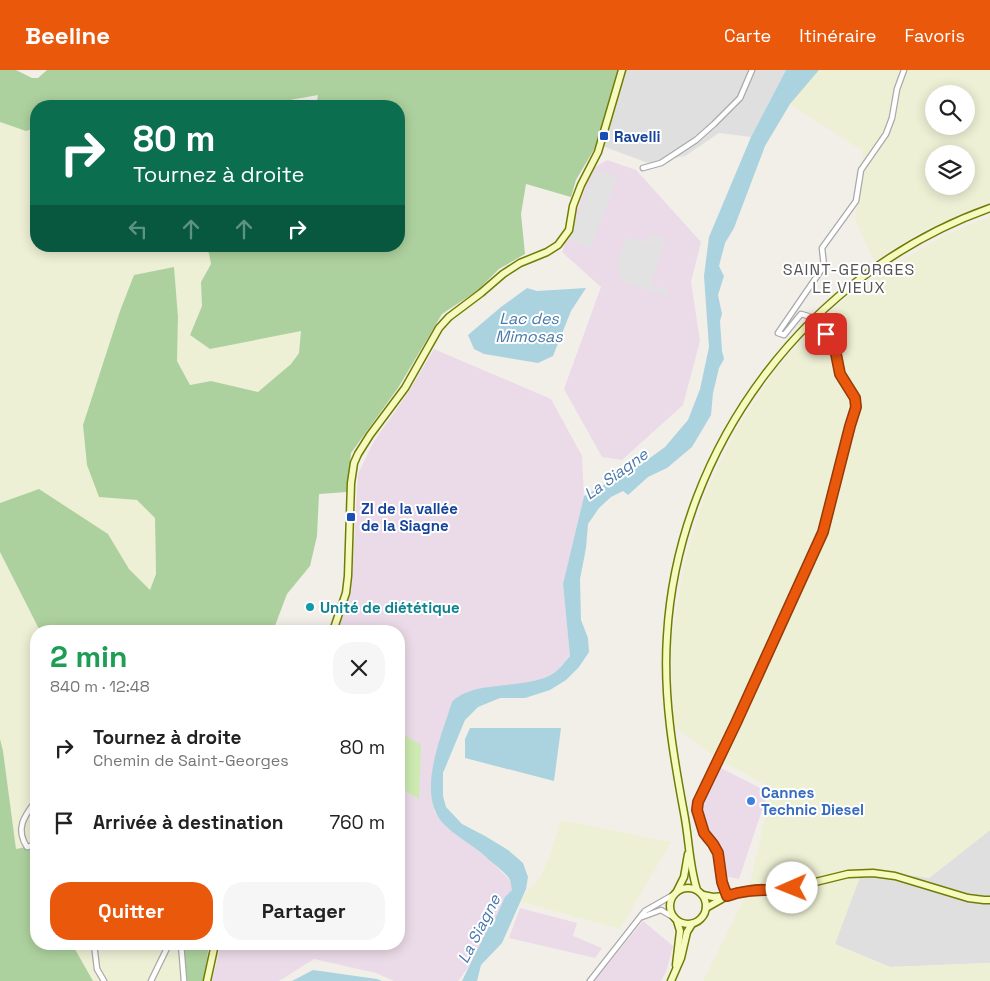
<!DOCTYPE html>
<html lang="fr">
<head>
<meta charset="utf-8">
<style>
	:root { --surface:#fff; --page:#f6f6f6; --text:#222; --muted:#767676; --accent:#ea580c }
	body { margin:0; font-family:"Space Grotesk",sans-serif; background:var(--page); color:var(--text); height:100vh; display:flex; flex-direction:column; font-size:19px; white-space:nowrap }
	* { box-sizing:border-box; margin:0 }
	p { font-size:16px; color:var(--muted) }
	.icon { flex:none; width:28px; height:28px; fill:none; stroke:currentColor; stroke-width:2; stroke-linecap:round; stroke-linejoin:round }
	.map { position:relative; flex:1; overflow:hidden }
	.side { position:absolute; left:30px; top:555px; width:375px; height:325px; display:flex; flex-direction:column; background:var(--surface); border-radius:20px; box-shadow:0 2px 12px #0003 }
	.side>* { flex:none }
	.banner { position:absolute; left:30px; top:30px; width:375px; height:152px; border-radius:20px; box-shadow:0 2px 12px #0003; background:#0b6e4f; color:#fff; overflow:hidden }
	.fabs { position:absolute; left:925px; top:15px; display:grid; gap:10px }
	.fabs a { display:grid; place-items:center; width:50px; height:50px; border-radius:50%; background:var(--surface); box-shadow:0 2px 12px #0003; font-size:25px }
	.pin { position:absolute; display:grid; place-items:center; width:42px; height:42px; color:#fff; margin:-21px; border-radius:10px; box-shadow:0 2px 8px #0006 }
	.me { position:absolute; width:55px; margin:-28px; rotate:269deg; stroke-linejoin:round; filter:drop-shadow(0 0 4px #0008) }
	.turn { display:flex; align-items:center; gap:18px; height:105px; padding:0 20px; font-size:22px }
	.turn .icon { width:65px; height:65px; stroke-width:2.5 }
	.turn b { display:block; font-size:35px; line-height:42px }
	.lanes { display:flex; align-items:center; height:48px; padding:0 20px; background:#0003; justify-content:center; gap:25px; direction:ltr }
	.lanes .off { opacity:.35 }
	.round { display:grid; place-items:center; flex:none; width:52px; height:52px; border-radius:20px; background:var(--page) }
	.headline { display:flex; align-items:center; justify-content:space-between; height:85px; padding:0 20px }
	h1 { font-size:30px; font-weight:700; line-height:38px; color:#1e9e55 }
	.primary-button { display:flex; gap:10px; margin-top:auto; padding:10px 20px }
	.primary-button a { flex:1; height:58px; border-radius:20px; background:var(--accent); color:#fff; font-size:20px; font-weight:700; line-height:58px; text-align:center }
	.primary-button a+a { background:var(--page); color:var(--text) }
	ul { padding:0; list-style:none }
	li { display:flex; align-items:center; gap:15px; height:75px; padding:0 20px }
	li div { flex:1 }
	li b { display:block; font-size:19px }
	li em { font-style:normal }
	header { display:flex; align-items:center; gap:30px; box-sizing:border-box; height:70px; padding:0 25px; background:var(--accent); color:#fff }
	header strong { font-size:24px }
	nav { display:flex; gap:28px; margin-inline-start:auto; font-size:18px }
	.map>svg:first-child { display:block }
	.residential { fill:#e0dfdf }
	.industrial { fill:#ebdbe8 }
	.farmland { fill:#eef0d5; fill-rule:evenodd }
	.grass { fill:#cdebb0 }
	.forest { fill:#add19e }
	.parking { fill:#e2e2e2 }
	.water { fill:#aad3df }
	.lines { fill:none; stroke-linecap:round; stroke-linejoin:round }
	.street-casing { stroke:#a9a9a9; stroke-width:7 }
	.secondary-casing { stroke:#707d05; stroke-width:9 }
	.street { stroke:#fff; stroke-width:4.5 }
	.secondary { stroke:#f7fabf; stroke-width:6 }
	.route-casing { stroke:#983908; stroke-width:12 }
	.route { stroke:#ea580c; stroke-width:9 }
	.transit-dot { fill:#1a4fb4; stroke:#fff; stroke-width:2 }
	.culture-dot { fill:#0f9aa8; stroke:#fff; stroke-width:2 }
	.shop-dot { fill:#3f7fe0; stroke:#fff; stroke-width:2 }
	.labels { text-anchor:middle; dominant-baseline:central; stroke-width:4; stroke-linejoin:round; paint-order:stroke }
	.transit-label { font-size:15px; font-weight:bold; fill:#164399; stroke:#fff; text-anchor:start }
	.culture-label { font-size:15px; font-weight:bold; fill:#0d838f; stroke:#fff; text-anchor:start }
	.shop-label { font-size:15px; font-weight:bold; fill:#366cbe; stroke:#fff; text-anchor:start }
	.neighbourhood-label { font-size:16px; letter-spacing:1px; fill:#555; stroke:#fff }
	.water-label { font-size:16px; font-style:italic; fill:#4a7aab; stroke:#fff }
</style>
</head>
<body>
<header>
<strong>Beeline</strong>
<nav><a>Carte</a><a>Itinéraire</a><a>Favoris</a></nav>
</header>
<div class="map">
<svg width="990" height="911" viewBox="0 0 990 911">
	<rect width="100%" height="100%" fill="#f2efe9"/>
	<g class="residential">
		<path d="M618 0H786L751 67 719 63 685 86 648 93 597 74Z"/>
		<path d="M990 760V893L890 897 834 874 863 798 929 808Z"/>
	</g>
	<g class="industrial">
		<path d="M607 90 636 100 701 172 691 212 700 271 683 335 622 390 602 387 564 319 601 217 562 182 592 99Z"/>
		<path d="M434 279 551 329 582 386 584 426 563 514 570 585 556 602 538 611 491 618 457 627 434 741 443 752 484 785 509 809 518 831 458 911H394L376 903 314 889 279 911H212L221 874H399V561H336L345 543 352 509 358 404 374 371 408 323Z"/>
		<path d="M719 697 768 722 739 809 724 806 714 792 717 774 706 762 701 734Z"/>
		<path d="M520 838 577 853 573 866 602 878 595 888 509 868Z"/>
		<path d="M643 851 673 876 666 902 661 911H594Z"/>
	</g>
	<g class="farmland">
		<path d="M819 0H990V132L926 159 874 191 855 149 863 81 790 34ZM934 24H966V56H934ZM934 84H966V116H934Z"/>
		<path d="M0 52 26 61 36 58V176H201L209 183 211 194 201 212 202 236 190 264 210 279 301 260 299 282 291 294 258 322 211 311 190 315 177 291 178 247 174 197 134 205 99 427 137 430 155 448 156 504 150 520 129 499 108 464 39 420 0 433Z"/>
		<path d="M990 146V760L929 808 863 799 835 874 890 897 990 893V911H703L748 821 772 718 716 688 673 655 671 570 684 494 705 424 736 360 775 300 807 264 841 232 895 194 943 166Z"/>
		<path d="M0 482 40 561H36V775L16 780 3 681 0 669Z"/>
		<path d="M561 750 671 772 620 859 518 831 540 808 550 785Z"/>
		<path d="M72 874H141L144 878 145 874H184L187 911H93Z"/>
	</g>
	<path class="grass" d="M399 662 421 675 419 729 404 720 399 728Z"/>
	<g class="forest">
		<path d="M0 0H16L32 8H38L47 0H618L597 74 576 110 571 127 526 114 521 144 525 184 499 199 477 221 442 244 398 318 351 383 347 422 319 424 317 466 310 496 287 524 273 561H40L0 482V433L39 419 108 464 129 499 150 520 156 504 155 448 137 430 99 427 87 395 83 355 120 241 134 205 174 197 178 247 177 291 190 315 211 311 258 322 291 294 299 283 301 261 210 279 190 265 202 236 201 212 211 194 209 183 201 176H399V36H316L318 25 279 32 274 36H36V58L26 61 0 52Z"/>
		<path d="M0 669 3 681 16 779 36 775V874H72L93 911H0Z"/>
		<path d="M184 874H209L204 911H187Z"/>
	</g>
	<g class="parking">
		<path d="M596 100 617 107 591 178 568 169Z"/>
		<path d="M650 164 665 169 651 214 669 220 668 226 623 212 617 197 626 167 648 173Z"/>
	</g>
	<g class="water">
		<path d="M786 0H819L790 34 765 76 734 158 725 173 719 196 724 206 718 225 722 244 720 251 722 281 724 289 719 298 713 323 711 345 692 377 667 398 648 407 628 425 623 421 611 427 599 438 588 454 586 478 580 509 581 550 588 568 589 582 579 597 566 610 550 620 525 628H500L478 637 465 650 443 703V726L446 737 462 754 485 766 508 780 523 793 528 807 526 819 502 873 481 895 477 911H462L488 858 497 845 505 827 512 820C511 816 511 811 509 808 504 801 493 794 486 787 472 774 454 766 441 751 417 720 442 665 452 632 474 609 525 621 554 603 560 599 565 591 570 586L563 514 584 426 643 393 665 377 688 350 700 319 709 277 704 206 709 167 751 67Z"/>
		<path d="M527 218 537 221 586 218 571 241 553 286 538 293 484 284 474 279 468 265 501 237Z"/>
		<path d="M470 658H561L554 711 465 688V669Z"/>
		<path d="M313 900 377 909 382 911H292Z"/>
	</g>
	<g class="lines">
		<defs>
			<g id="street">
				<path d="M643 98 661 93 696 70 714 54 740 28 752 0"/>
				<path d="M808 246 801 244 784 265 778 263 824 196 822 178 856 131 861 100 886 64 892 48 897 19 904 0"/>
				<path d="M36 731C24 746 15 759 27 777L36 775"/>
				<path d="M727 826 720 799 718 783 713 774 704 763 697 740 698 732 721 687 823 462 850 356 856 337 855 329 840 304 836 284 832 275 826 264 816 254"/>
				<path d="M642 847 661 840 673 847"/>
				<path d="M94 874 97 899 104 911"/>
				<path d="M181 874 184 911"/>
				<path d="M151 911 169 874"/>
				<path d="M590 911 645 841 673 825"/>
			</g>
			<g id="secondary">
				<path d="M333 561 346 523 348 506 351 413 354 393 358 384 370 365 405 318 439 258 449 247 481 223 503 204 520 193 547 182 558 175 569 160 573 136 581 115 598 82 622 0"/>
				<circle cx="688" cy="836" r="18"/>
				<path d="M697 820C689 795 689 768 684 743 673 684 663 626 667 566 678 375 810 202 990 138"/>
				<path d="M677 821 684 807 688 784"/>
				<path d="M703 825 713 827 725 826"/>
				<path d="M706 838 727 826 737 822 759 819 791 818 848 804 873 803 895 806 968 828 984 830H990"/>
				<path d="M676 895 680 861 677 851"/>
				<path d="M207 911 215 874"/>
				<path d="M671 911 681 888 687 862 692 854"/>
			</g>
		</defs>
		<use href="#street" class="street-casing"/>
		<use href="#secondary" class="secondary-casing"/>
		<use href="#street" class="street"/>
		<use href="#secondary" class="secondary"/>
	</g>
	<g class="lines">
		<defs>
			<path id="route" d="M792 818C768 821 750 818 727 826L722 812 718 783 713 774 704 763 697 740 698 732 736 653 823 462 850 356 856 337 855 328 840 304 836 284 826 264"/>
		</defs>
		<use href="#route" class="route-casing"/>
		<use href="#route" class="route"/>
	</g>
	<g class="transit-dot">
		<rect x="599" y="61" width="10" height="10" rx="2.5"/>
		<rect x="346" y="442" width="10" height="10" rx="2.5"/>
	</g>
	<circle class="culture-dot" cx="310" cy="537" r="5"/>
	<circle class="shop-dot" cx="751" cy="731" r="5"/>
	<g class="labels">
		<g class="transit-label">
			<text x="614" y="66">Ravelli</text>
			<text x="361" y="438">ZI de la vallée<tspan x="361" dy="17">de la Siagne</tspan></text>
		</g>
		<g class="culture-label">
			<text x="320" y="537">Unité de diététique</text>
		</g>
		<g class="shop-label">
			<text x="761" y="722">Cannes<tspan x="761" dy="17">Technic Diesel</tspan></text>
		</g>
		<g class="neighbourhood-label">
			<text x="849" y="199">SAINT-GEORGES<tspan x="849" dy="18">LE VIEUX</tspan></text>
		</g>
		<g class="water-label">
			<text x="529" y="248">Lac des<tspan x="529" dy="18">Mimosas</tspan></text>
			<text transform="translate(616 404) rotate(-36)">La Siagne</text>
			<text transform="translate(479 859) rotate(-63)">La Siagne</text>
		</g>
	</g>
</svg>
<div class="fabs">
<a><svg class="icon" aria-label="search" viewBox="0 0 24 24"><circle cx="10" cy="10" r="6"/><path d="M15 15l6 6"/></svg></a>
<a><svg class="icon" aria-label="layers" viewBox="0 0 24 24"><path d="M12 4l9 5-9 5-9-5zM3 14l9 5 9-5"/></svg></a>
</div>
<div class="pin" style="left:826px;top:264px;background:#d93025"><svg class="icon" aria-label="arrive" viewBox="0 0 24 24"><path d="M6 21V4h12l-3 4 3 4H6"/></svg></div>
<svg class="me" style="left:792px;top:818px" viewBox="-20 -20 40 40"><circle r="19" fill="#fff"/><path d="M0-13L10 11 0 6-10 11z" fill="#ea580c"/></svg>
<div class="banner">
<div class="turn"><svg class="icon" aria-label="right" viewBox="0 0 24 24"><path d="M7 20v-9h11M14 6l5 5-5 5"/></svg><div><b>80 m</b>Tournez à droite</div></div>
<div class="lanes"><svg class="icon off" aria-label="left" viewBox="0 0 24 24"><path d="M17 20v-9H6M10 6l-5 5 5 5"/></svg><svg class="icon off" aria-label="ahead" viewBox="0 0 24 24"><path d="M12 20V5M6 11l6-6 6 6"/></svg><svg class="icon off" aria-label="ahead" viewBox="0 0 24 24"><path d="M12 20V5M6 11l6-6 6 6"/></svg><svg class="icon" aria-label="right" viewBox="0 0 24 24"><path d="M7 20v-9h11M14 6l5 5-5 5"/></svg></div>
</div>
<section class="side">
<div class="headline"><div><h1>2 min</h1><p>840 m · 12:48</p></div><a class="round"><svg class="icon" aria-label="close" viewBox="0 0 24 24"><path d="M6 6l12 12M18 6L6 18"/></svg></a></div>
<ul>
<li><svg class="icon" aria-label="right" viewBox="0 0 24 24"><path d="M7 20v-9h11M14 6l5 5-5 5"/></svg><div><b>Tournez à droite</b><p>Chemin de Saint-Georges</p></div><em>80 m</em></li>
<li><svg class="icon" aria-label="arrive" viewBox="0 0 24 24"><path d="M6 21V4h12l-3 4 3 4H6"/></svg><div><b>Arrivée à destination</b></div><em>760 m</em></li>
</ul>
<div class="primary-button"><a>Quitter</a><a>Partager</a></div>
</section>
</div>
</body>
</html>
